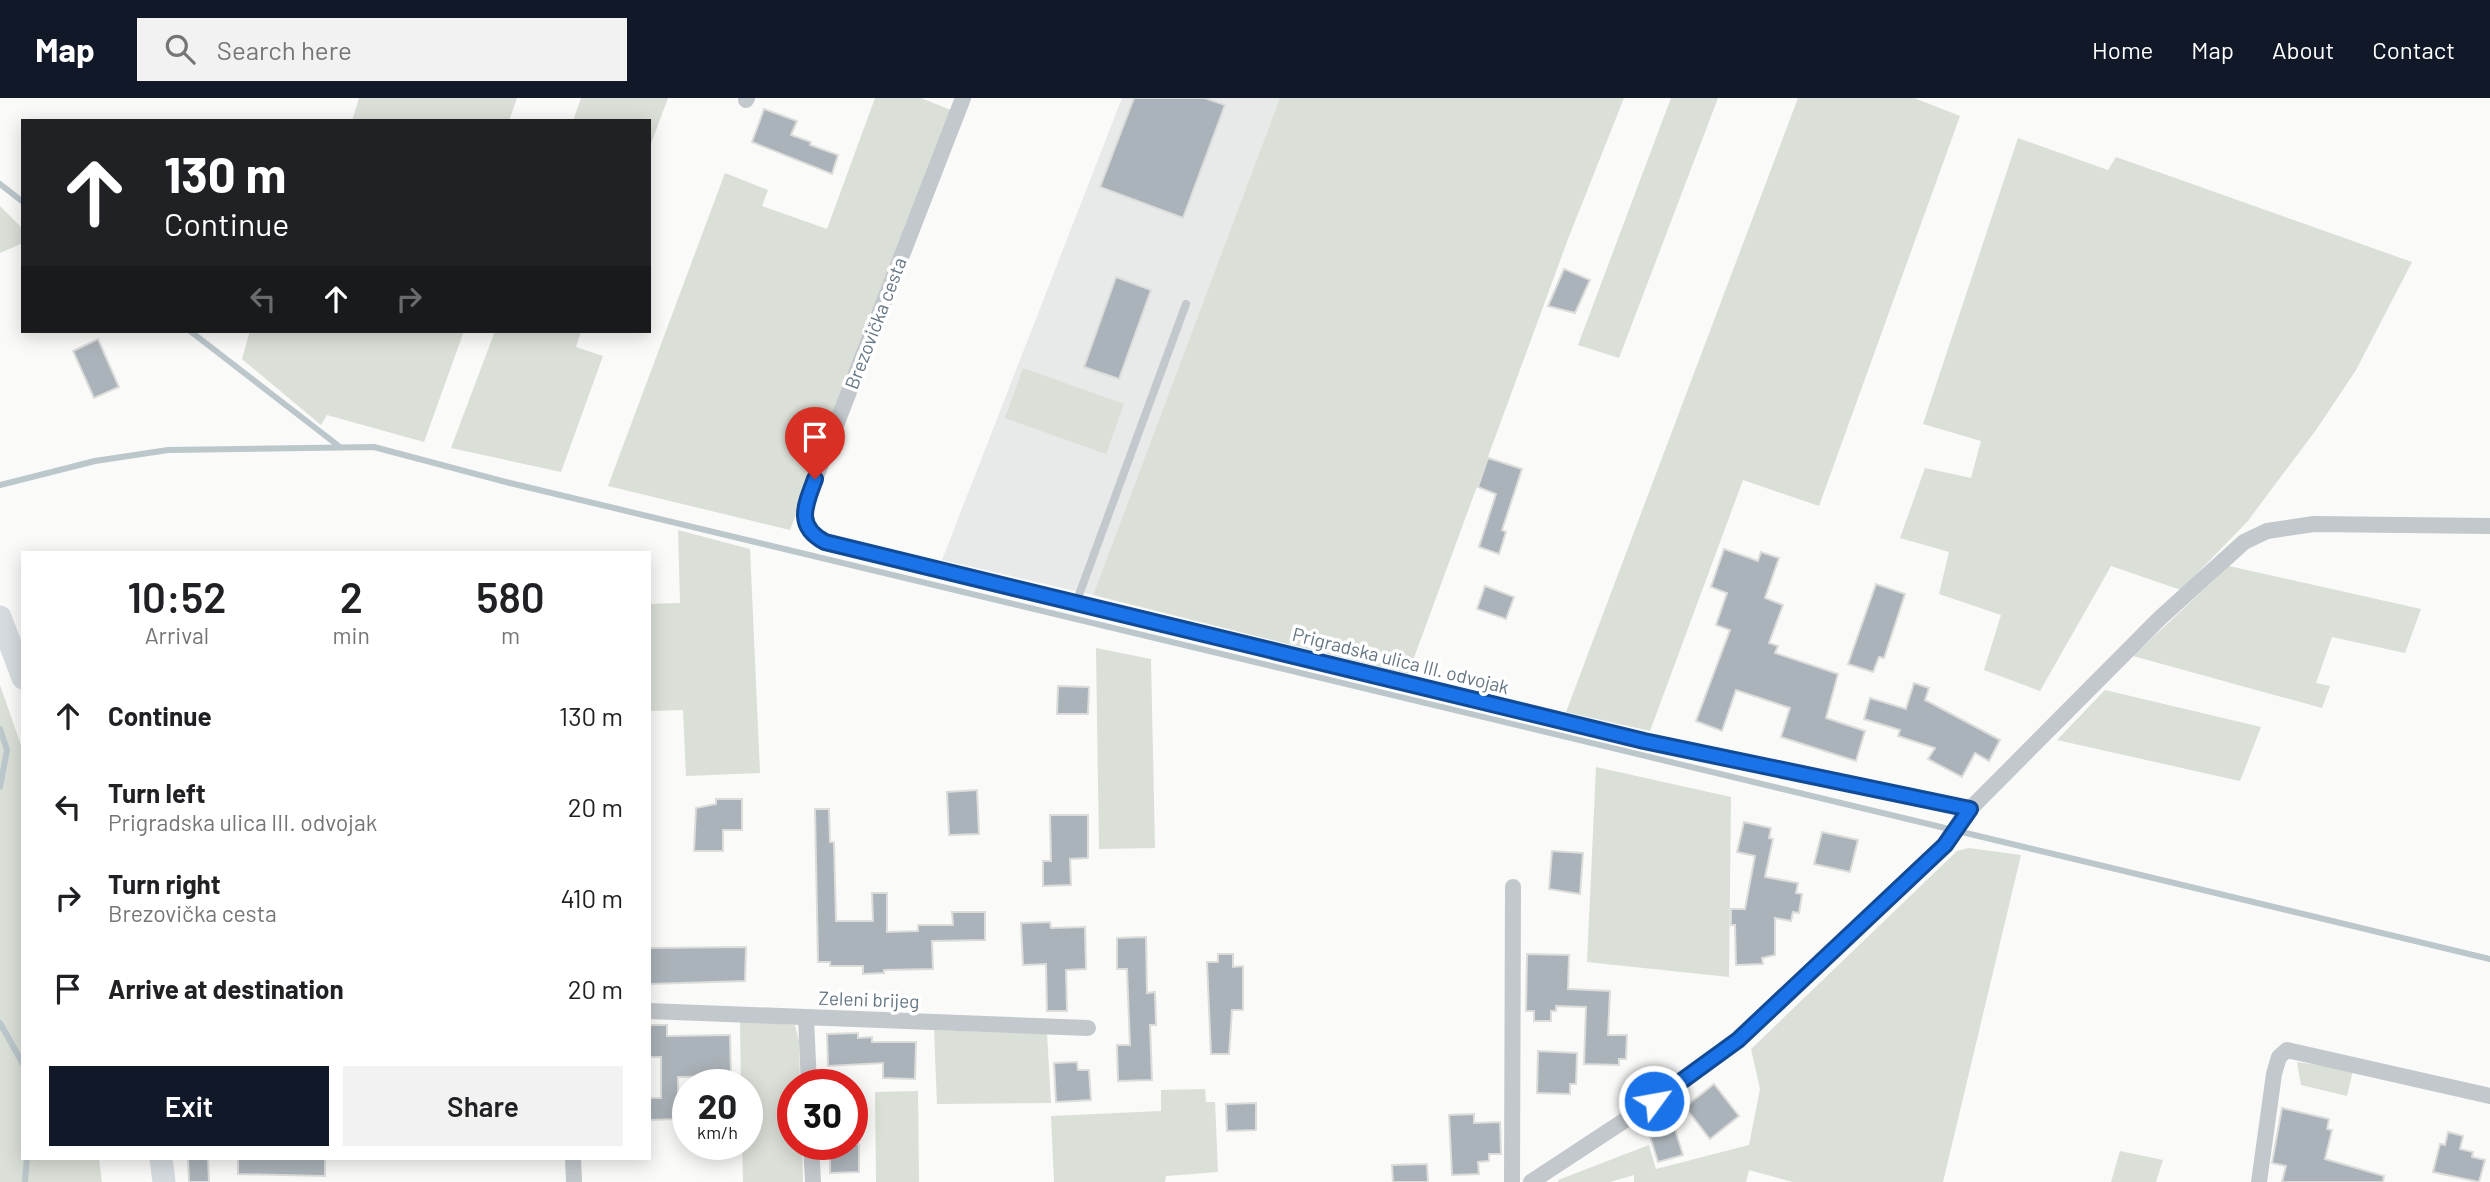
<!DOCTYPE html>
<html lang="en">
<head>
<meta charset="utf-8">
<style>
	:root { --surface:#fff; --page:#f2f2f2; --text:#202124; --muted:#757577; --accent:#111827 }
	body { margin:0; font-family:Barlow,sans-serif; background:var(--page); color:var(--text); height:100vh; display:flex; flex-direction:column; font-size:26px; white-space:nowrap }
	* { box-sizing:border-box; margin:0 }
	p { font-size:23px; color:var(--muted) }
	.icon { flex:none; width:38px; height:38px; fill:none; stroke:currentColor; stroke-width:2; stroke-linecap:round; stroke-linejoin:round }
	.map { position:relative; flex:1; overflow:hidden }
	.details { position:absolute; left:21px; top:453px; width:630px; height:609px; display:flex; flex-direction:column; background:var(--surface); border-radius:0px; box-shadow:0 4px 18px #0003 }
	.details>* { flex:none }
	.top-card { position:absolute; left:21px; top:21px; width:630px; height:214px; border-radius:0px; box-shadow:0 4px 18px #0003; background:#202124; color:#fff; overflow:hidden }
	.speed { position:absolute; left:672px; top:971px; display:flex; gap:14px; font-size:35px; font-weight:700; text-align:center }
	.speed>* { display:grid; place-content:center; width:91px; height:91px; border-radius:50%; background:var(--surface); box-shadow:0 4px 18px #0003; line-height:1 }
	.speed small { font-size:18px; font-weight:400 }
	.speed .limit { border:10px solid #d22; background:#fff; color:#111 }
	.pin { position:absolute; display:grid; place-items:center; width:60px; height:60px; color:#fff; margin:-72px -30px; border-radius:50% 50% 50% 0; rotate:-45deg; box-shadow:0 0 7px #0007 }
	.pin .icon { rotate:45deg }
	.me { position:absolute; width:77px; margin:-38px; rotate:58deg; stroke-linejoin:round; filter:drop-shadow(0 0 5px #0008) }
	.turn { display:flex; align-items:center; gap:24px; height:147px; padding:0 28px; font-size:32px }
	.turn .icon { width:91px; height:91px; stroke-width:2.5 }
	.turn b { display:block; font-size:49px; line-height:60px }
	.lanes { display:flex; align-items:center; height:66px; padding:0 28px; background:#0003; justify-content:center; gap:35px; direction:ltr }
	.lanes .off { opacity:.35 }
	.eta { display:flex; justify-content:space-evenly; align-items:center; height:119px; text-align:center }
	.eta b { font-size:42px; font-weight:600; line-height:49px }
	.button { display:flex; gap:14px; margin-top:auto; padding:14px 28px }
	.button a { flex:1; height:80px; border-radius:0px; background:var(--accent); color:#fff; font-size:28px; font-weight:600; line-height:80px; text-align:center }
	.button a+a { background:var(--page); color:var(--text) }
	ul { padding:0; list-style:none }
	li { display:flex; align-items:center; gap:21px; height:91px; padding:0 28px }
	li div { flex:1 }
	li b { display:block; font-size:26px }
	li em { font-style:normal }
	header { display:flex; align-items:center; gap:42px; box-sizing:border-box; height:98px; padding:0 35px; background:var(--accent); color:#fff }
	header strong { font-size:33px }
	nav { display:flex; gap:38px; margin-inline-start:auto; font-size:24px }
	.search { width:490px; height:63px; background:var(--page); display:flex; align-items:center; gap:18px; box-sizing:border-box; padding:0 24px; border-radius:0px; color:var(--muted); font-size:26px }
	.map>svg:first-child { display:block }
	.built { fill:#e8e9e9 }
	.green { fill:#dadfd7 }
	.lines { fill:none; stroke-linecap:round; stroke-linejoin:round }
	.stream { stroke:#bbc7cb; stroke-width:6 }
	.building { fill:#aab3b9; stroke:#dcdcda; stroke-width:2 }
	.service { stroke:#c3c8cc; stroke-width:8 }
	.minor { stroke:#c3c8cc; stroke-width:16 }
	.secondary { stroke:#d6dbdf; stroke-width:23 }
	.route-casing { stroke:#114b97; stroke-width:18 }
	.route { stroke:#1a73e8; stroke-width:12 }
	.labels { text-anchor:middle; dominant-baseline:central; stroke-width:7; stroke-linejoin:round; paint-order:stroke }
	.street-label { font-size:19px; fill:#657683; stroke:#fff }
</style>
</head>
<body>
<header>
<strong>Map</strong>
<div class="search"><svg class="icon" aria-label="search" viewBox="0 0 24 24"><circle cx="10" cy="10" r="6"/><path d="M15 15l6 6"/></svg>Search here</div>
<nav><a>Home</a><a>Map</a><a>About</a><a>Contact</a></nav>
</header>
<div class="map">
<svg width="2490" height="1084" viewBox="0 0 2490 1084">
	<rect width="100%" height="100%" fill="#fafaf8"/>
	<path class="built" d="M1122 0H1280L1093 497 942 462Z"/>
	<g class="green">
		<path d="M359 0H517L509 23H352Z"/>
		<path d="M581 0H668L649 51V23H573Z"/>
		<path d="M875 0H921L951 12 790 432 608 388 725 75 768 92 762 108 827 131Z"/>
		<path d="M1280 0H1624L1568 141 1408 576 1093 497Z"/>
		<path d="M1671 0H1718L1619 260 1578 247Z"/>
		<path d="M1798 0H1914L1960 18 1819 408 1743 382 1650 633 1566 614Z"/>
		<path d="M2018 40 2108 72 2116 59 2412 164 2356 272 2316 332 2247 424 2181 492 2111 468 2040 593 1984 572 2001 517 1939 496 1949 454 1900 440 1925 370 1971 380 1981 343 1923 326Z"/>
		<path d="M0 108 23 131V145L0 155Z"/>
		<path d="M250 233H464L424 344 327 317 321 327 242 261Z"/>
		<path d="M495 233H581L576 249 603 258 561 374 451 350Z"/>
		<path d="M1023 270 1124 306 1106 356 1005 320Z"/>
		<path d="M678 432 750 451 760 675 686 678 683 612 649 613V506L680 505Z"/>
		<path d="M2229 468 2421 511 2405 555 2332 539 2316 585 2330 588 2322 610 2133 558Z"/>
		<path d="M1096 550 1151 561 1155 750 1099 751Z"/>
		<path d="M0 587 23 653V1060L99 1061 102 1084H0Z"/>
		<path d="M2105 592 2261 629 2240 683 2057 642Z"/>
		<path d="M1596 669 1731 699 1729 879 1587 864Z"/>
		<path d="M1969 750 2021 757 1943 1084H1793L1749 1072 1746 1084H1634V1077L1610 1084H1558V1082L1649 1047 1656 1071 1749 1047 1760 991 1751 951 1957 753Z"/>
		<path d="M740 923 795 927 799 943 800 987H793V1046L802 1047 803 1084H743L742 1047 747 1046V987H741Z"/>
		<path d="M934 932 1047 936 1051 1005 937 1006Z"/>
		<path d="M2297 964 2353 972 2347 998 2301 987Z"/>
		<path d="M1205 991 1206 1004H1215L1218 1074 1166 1078 1165 1084H1054L1051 1018 1161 1013V992Z"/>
		<path d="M918 993 919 1084H876L875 994Z"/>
		<path d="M2120 1053 2163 1062 2156 1084H2111Z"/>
	</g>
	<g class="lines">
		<g class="stream">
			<path d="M0 86 23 104"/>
			<path d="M190 233 340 349"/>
			<path d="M0 387 95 363 168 352 374 349 510 385 2490 861"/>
			<path d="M0 631 7 652 0 689"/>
			<path d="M0 925 23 966"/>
			<path d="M25 1084 27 1060"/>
		</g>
	</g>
	<g class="building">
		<path d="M1134 0H1205L1225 7 1183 120 1100 89Z"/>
		<path d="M764 11 797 23 791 37 811 44 810 47 838 57 832 76 752 44Z"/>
		<path d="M1564 171 1590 182 1575 215 1548 208Z"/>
		<path d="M1116 179 1151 192 1119 281 1084 269Z"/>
		<path d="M98 241 119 289 94 300 73 253Z"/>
		<path d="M1488 360 1522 371 1502 432 1506 434 1499 456 1479 449 1496 396 1478 389Z"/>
		<path d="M1724 451 1758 463 1761 454 1779 460 1765 500 1783 507 1769 545 1778 548 1775 555 1838 576 1826 620 1865 633 1856 663 1781 639 1790 610 1736 592 1722 633 1696 623 1730 532 1716 527 1727 495 1711 489Z"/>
		<path d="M1876 486 1905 496 1884 560 1879 559 1873 574 1848 566Z"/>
		<path d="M1485 488 1514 499 1506 521 1477 511Z"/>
		<path d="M1914 585 1929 590 1925 602 2000 642 1989 663 1975 655 1962 679 1928 661 1935 650 1898 638 1900 632 1864 621 1870 600 1906 611Z"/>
		<path d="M1058 588 1089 589 1088 616H1057Z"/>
		<path d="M977 692 979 736 949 737 947 694Z"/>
		<path d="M716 701H742V732H723V753H694L696 710 716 706Z"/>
		<path d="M815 711H829L830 744H834L836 823H873L872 795H887V834L918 833V827H953L952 814H985V842L932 843 933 871 884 872V875L863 876V868H830V864H818Z"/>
		<path d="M1050 717H1088V760L1070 761 1071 787 1043 788V763H1051Z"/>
		<path d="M1744 724 1771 730 1769 740 1773 741 1765 779 1798 785 1796 795 1802 796 1799 815 1793 814 1791 823 1775 820V857L1762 860 1763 866 1736 867 1735 827H1731V811H1745L1755 758 1737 754Z"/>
		<path d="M1822 734 1858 742 1850 774 1814 766Z"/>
		<path d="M1552 753 1583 755 1580 796 1549 791Z"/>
		<path d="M1050 824 1051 830 1085 829 1086 871 1066 872 1067 913H1047L1046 866 1023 867 1021 825Z"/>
		<path d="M1146 839 1147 895 1155 894 1156 927H1150L1152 982 1118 983 1117 947H1130L1127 871H1117V840Z"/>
		<path d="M746 849 745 883 649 886V850Z"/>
		<path d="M1218 856H1233V869L1243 868V912H1232L1229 956H1211L1207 864H1218Z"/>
		<path d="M1527 856 1569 857 1568 891 1610 893 1608 937H1627L1626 961H1619V967L1584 966 1586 909 1556 908V913H1551V923H1534V913H1526Z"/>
		<path d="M649 927H667V938L730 937 731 978 678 979V1021L649 1022V1000H661V959H649Z"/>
		<path d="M858 935V940L872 939V944H916L915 981 883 980V965L828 968 827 936Z"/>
		<path d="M1538 953 1577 955 1576 986H1570V996L1537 995Z"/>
		<path d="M1077 964 1078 972H1089L1091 1002 1056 1004 1054 965Z"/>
		<path d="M1714 986 1739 1018 1710 1041 1685 1009Z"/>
		<path d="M1256 1005V1032L1227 1033 1226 1006Z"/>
		<path d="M2282 1010 2329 1021 2327 1031 2332 1032 2325 1061 2384 1078 2383 1084H2282L2286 1068 2272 1065Z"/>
		<path d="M1474 1016V1025L1500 1024 1501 1056H1489V1063L1478 1064 1479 1076 1452 1077 1449 1017Z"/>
		<path d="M1675 1031 1683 1057 1658 1064 1650 1039Z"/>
		<path d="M2448 1034 2463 1038 2460 1051 2473 1054 2472 1059 2485 1062 2479 1084 2433 1074 2440 1046 2445 1047Z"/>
		<path d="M859 1046V1074L830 1075V1047Z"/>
		<path d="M188 1060H208L209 1084H189Z"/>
		<path d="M238 1060H325V1078L238 1076Z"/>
		<path d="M1427 1066 1428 1084H1393L1392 1067Z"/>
	</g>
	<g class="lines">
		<path class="service" d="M1076 505 1186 206"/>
		<g class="minor">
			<path d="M963 0 805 407C806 427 807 435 825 445L1644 643 1970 711"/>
			<path d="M746 2 747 0"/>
			<path d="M649 913 1088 930"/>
			<path d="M806 920 809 987"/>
			<path d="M811 1046 813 1084"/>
			<path d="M573 1060 574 1084"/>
			<path d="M1512 1084 1513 789"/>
			<path d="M1531 1084 1677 988 1738 942 1945 747 1970 711 2160 520 2244 444 2267 433 2314 426 2490 428"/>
			<path d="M2259 1084 2274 976 2279 959 2287 952 2490 998"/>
		</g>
		<g class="secondary">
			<path d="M0 519 23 580"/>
			<path d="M161 1060 164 1084"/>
		</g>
	</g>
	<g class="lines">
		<defs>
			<path id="route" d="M815 381C805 408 795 428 825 444L1644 643 1970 711 1945 747 1738 942 1654 1003"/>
		</defs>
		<use href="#route" class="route-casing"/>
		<use href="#route" class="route"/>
	</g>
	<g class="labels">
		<g class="street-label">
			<text transform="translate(875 225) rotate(-69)">Brezovička cesta</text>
			<text transform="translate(1401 562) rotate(14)">Prigradska ulica III. odvojak</text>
			<text transform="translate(869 901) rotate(2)">Zeleni brijeg</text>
		</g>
	</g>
</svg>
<div class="speed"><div>20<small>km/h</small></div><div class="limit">30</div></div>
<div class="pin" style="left:815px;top:381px;background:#d93025"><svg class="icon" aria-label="arrive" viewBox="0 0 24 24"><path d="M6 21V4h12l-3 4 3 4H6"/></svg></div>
<svg class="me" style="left:1654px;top:1003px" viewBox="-20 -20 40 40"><circle r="17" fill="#1a73e8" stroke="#fff" stroke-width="3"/><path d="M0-11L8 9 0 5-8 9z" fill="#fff"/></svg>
<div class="top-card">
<div class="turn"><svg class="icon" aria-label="ahead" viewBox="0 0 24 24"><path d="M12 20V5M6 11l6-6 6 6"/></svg><div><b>130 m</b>Continue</div></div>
<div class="lanes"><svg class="icon off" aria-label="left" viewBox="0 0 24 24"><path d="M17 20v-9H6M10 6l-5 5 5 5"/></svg><svg class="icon" aria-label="ahead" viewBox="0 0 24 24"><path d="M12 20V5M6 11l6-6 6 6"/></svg><svg class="icon off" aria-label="right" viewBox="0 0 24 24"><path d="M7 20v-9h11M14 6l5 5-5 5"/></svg></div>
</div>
<section class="details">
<div class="eta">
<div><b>10:52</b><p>Arrival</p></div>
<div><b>2</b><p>min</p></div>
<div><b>580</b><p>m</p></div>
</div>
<ul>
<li><svg class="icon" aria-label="ahead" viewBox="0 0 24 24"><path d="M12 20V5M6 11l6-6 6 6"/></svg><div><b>Continue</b></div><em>130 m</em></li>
<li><svg class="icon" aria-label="left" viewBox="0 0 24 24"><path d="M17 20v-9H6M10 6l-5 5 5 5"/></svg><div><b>Turn left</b><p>Prigradska ulica III. odvojak</p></div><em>20 m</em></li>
<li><svg class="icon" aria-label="right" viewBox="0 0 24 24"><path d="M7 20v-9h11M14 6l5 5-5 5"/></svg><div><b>Turn right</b><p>Brezovička cesta</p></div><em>410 m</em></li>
<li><svg class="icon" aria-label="arrive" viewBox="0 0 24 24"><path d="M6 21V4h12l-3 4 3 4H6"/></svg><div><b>Arrive at destination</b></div><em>20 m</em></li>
</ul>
<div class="button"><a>Exit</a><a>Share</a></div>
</section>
</div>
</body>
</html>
